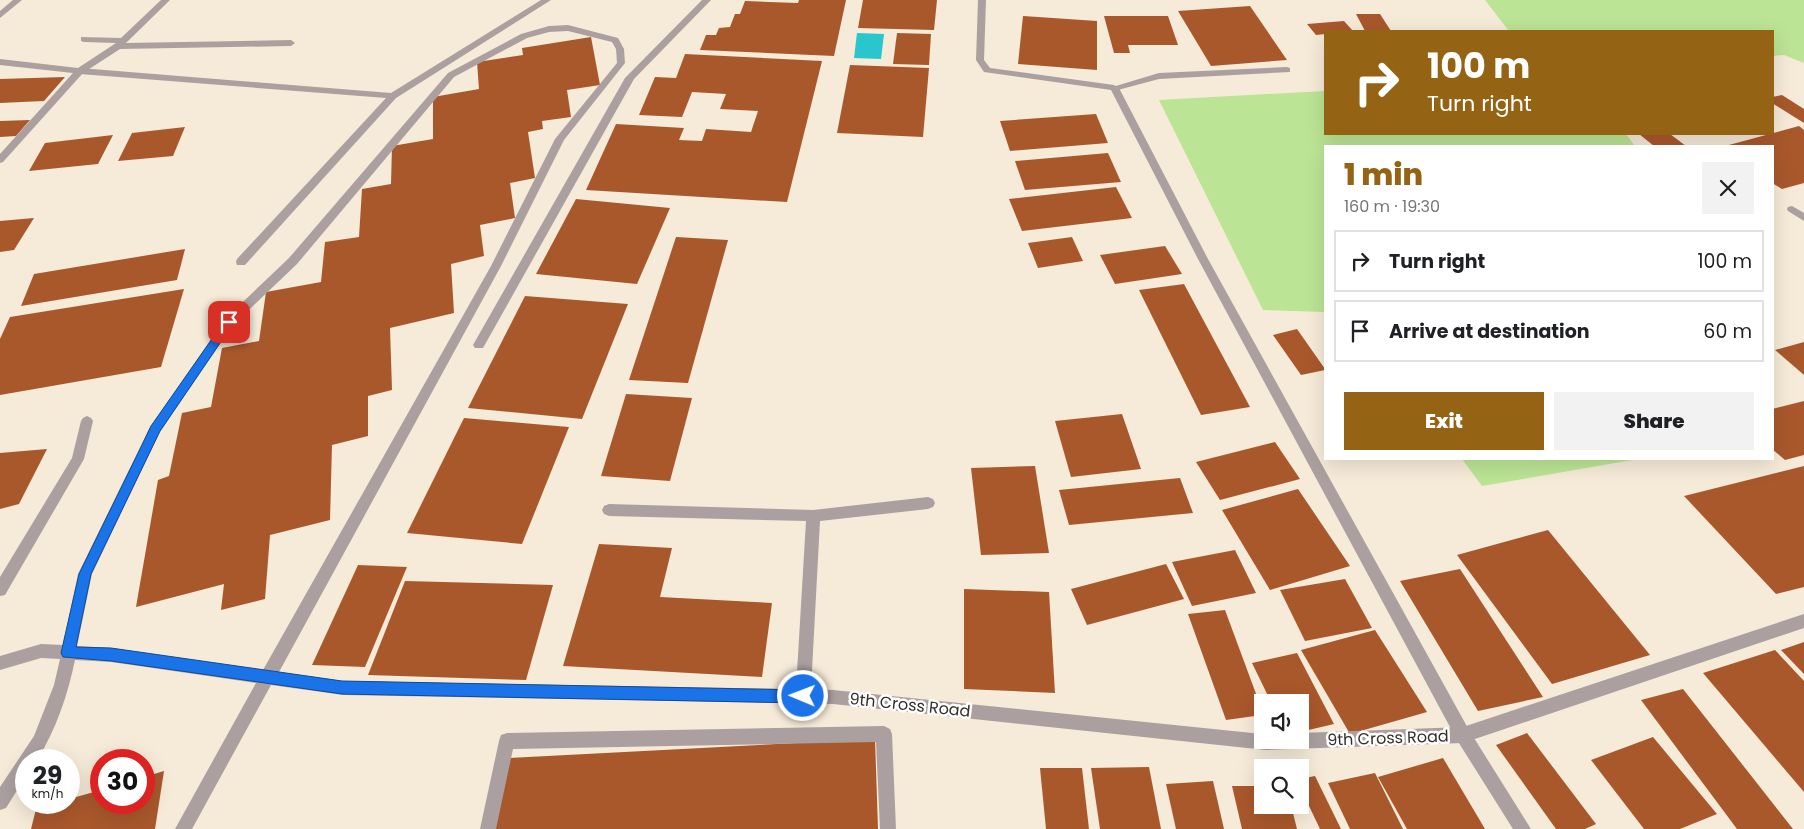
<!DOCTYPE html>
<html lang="en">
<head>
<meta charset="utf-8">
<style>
	:root { --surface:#fff; --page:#f2f2f2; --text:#202124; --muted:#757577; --line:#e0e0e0; --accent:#946414 }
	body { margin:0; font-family:Poppins,sans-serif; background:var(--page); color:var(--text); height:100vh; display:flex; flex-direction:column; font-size:19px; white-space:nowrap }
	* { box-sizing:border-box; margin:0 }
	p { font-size:16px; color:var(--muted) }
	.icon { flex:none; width:28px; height:28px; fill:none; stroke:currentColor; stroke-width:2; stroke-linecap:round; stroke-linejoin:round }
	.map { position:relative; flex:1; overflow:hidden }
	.drawer { position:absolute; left:1324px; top:145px; width:450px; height:315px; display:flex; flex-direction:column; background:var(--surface); border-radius:0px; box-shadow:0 5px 20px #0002 }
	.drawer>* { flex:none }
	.hud { position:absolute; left:1324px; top:30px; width:450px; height:105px; border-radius:0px; box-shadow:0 5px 20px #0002; background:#946414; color:#fff; overflow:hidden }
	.controls { position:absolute; left:1254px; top:694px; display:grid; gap:10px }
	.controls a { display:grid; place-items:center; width:55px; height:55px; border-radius:0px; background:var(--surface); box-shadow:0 5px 20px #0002; font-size:25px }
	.speed { position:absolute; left:15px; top:749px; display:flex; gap:10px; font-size:25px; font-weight:700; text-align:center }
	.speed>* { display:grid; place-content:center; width:65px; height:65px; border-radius:50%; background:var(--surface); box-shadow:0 5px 20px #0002; line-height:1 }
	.speed small { font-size:12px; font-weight:400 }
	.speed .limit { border:8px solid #d22; background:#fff; color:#111 }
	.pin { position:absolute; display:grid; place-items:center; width:42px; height:42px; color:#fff; margin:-21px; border-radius:10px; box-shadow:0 2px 8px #0006 }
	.me { position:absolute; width:55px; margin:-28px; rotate:271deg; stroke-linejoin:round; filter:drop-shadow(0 0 4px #0008) }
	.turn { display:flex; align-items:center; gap:18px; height:105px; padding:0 20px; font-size:22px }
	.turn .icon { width:65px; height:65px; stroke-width:2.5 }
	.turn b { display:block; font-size:35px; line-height:42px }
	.round { display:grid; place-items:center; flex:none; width:52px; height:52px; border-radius:0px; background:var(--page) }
	.overview { display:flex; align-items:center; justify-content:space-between; height:85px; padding:0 20px }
	h1 { font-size:30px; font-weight:800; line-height:38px; color:var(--accent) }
	.primary-button { display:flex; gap:10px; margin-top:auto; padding:10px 20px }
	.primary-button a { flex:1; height:58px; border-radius:0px; background:var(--accent); color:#fff; font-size:20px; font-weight:800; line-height:58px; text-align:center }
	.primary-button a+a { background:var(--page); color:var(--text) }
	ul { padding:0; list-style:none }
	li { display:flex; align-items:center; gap:15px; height:62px; margin:0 10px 8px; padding:0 10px; border:2px solid var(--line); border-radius:0px }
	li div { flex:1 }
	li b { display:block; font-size:19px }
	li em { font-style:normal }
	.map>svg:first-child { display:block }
	.green { fill:#bbe494 }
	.water { fill:#29c6ce }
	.building { fill:#a9582c }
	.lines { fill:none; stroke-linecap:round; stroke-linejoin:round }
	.service { fill:#aba09f; fill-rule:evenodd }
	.minor { fill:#aba09f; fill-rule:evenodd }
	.tertiary { fill:#aba09f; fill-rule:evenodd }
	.route { fill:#1a73e8; stroke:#114b97 }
	.labels { text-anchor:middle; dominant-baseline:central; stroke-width:5; stroke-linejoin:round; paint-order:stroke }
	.near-street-label { font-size:16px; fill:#342f28; stroke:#fff }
</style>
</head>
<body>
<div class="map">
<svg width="1804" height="829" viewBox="0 0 1804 829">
	<rect width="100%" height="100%" fill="#f6ead8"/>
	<g class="green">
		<path d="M1485 0H1804V63L1784 55 1773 56 1772 31H1509Z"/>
		<path d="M1325 91V134H1626L1635 146H1325V312L1263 310 1159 100Z"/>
		<path d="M1462 459H1638L1482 486Z"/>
	</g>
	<path class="water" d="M857 33 884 34 881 59 854 58Z"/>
	<g class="building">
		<path d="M799 0H846L834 56 700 50 706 35H716L719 28 730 27 735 14H740L745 1 798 3Z"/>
		<path d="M863 0H937L934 30 858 28Z"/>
		<path d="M1250 6 1287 60 1211 66 1178 11Z"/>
		<path d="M1356 14H1380L1391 31H1365Z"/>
		<path d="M1023 16 1097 21V70L1018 64Z"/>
		<path d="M1104 16H1168L1178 45H1128L1130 53H1114Z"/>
		<path d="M1344 21 1353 31H1325V34L1316 35 1307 24Z"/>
		<path d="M897 33 931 34 929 65 893 64Z"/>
		<path d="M591 37 600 85 567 90 571 117 542 121 543 129 528 132 535 178 510 183 515 218 480 225 484 256 451 264 454 313 390 328 392 390 368 396V436L332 445 330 520 270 535 265 599 221 610 224 584 136 607 158 480 169 476 182 413 211 407 222 348 259 341 266 292 321 282 325 242 359 237 362 189 391 184 392 146 433 139V97L479 89 477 62 523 55 522 48Z"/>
		<path d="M685 54 822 61 787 202 586 190 616 124 684 128 679 140 702 141 706 129 751 132 758 111 720 109 726 94 692 92 682 117 639 115 655 77 676 78Z"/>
		<path d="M850 65 929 68 923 137 837 133Z"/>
		<path d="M65 77 44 101 0 103V79Z"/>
		<path d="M1782 95 1804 109V123L1772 103V97Z"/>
		<path d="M1096 114 1108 143 1010 151 1000 121Z"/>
		<path d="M30 120 16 136 0 137V121Z"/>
		<path d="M1799 126 1804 130V183L1782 189 1772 183V146H1725Z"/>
		<path d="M185 127 173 156 118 161 132 133Z"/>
		<path d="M1639 134H1670L1686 146H1654Z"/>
		<path d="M113 135 98 164 29 171 45 143Z"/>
		<path d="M1108 153 1121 182 1025 190 1015 161Z"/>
		<path d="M1116 187 1132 218 1022 231 1009 199Z"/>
		<path d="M576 199 670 208 637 284 536 274Z"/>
		<path d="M34 218 14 250 0 252V221Z"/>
		<path d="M676 237 728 240 688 383 629 380Z"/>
		<path d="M1072 237 1083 261 1038 268 1028 243Z"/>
		<path d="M1165 246 1182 274 1115 284 1100 255Z"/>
		<path d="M185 249 177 280 21 306 34 274Z"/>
		<path d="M1184 284 1250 407 1201 415 1139 290Z"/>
		<path d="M184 289 161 367 0 395V339L10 317Z"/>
		<path d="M525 296 628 304 582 419 468 408Z"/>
		<path d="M1297 329 1325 369V370L1301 375 1273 335Z"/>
		<path d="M1804 342V375L1775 350Z"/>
		<path d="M626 394 692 398 670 481 601 476Z"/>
		<path d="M1804 401V455L1785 460 1772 449V409Z"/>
		<path d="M1122 414 1141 469 1071 477 1055 421Z"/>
		<path d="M464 418 569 427 522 544 407 533Z"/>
		<path d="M1275 442 1300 479 1220 500 1196 462Z"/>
		<path d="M47 449 19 504 0 509V453Z"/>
		<path d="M1035 466 1049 553 981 555 971 468Z"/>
		<path d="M1804 466V587L1776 594 1684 496Z"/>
		<path d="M1180 478 1193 513 1069 525 1059 490Z"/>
		<path d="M1298 489 1350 566 1270 590 1222 510Z"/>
		<path d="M1548 530 1650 655 1552 684 1457 555Z"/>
		<path d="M599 544 672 548 660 597 772 603 762 677 563 666Z"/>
		<path d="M1235 550 1256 593 1192 606 1172 562Z"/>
		<path d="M1166 564 1184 599 1087 625 1071 589Z"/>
		<path d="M358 565 407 567 365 667 312 665Z"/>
		<path d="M1460 569 1543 697 1478 711 1400 581Z"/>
		<path d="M1345 579 1372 628 1305 641 1280 590Z"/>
		<path d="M405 581 553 585 526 680 368 675Z"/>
		<path d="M964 589 1049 592 1055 693 964 689Z"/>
		<path d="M1225 610 1262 710V715L1226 720 1188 614Z"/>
		<path d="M1375 630 1427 712 1350 734 1301 650Z"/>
		<path d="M1804 642V674L1781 650Z"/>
		<path d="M1775 650 1804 681V792L1703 673Z"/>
		<path d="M1297 653 1334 724 1300 732V702H1271L1252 663Z"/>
		<path d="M1683 689 1793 829H1737L1641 700Z"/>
		<path d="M1527 733 1596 824 1585 829H1556L1496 745Z"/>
		<path d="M1653 737 1717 814 1680 829H1644L1591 760Z"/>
		<path d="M875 739 878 829H495L509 758Z"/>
		<path d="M1443 758 1485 829H1407L1378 777Z"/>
		<path d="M1149 767 1161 829H1100L1091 768Z"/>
		<path d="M1040 768H1082L1089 829H1046Z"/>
		<path d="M164 771 155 829H31L36 809 57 802H69V799L101 790V802H144V777Z"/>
		<path d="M1375 773 1403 829H1350L1328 783Z"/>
		<path d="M1315 776 1341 829H1320L1300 787V779Z"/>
		<path d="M1213 781 1224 829H1176L1166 784Z"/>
		<path d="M1232 786H1262V805H1291L1297 829H1242Z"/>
	</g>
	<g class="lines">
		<g class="service">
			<path d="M541 0H551L396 98 245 265H237L236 262 237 259 386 98 80 74 76 71 80 68 391 93Z"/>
			<path d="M884 726 890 729 892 734 896 829H880L876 742 513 749 496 829H480L499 741 501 735 507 733Z"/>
		</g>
		<g class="minor">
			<path d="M13 0H22L0 18V11Z"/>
			<path d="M161 0H170L126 43 291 40 295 43 291 46 120 49 83 73 3 162 0 163V154L73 73 0 65V59L78 68 116 43 84 42 81 41V37L121 38Z"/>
			<path d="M702 0H711L634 79 483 348H475L473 345 625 78Z"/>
			<path d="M568 25 618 38 624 49 625 63 564 140 501 266 279 672 343 681 796 689 806 521 609 516 604 514 602 510 604 506 609 504 813 510 928 497 933 499 935 503 933 507 928 509 820 521 811 689 833 690 1262 734V740H1300V733L1463 727 1804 614V628L1463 743 1266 750 833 704 343 695 271 685 192 829H175L256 683 111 662 75 660C68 694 56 730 37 760H26V776L6 808 0 810V787L34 736 54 685 60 659 41 658 0 670V656L41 644 63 645 78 574 149 429 225 319 289 258 448 73 521 34 549 26ZM568 31 612 42 616 49 617 63 555 139 491 266 263 670 111 648 77 646 92 574 160 432 233 325 297 264 454 77 527 38 549 32Z"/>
			<path d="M1287 67 1290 68V72L1159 79 1114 91 1109 88 1159 73Z"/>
			<path d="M1792 206 1804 213V221L1788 211 1787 209 1788 207Z"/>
			<path d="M87 416 91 418 93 421 84 459 5 595 0 596V577L72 458 81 421 83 418Z"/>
		</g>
		<path class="tertiary" d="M978 0H986L984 60 990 68 1114 85 1119 88 1208 259 1469 730 1531 829H1513L1457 740 1198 259 1111 90 984 72 976 60Z"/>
	</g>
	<path class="route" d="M229 318 233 319 235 322 233 324 160 431 91 574 76 647 111 648 342 681 803 690 808 692 810 696 808 701 803 703 342 694 111 661 63 657 61 653 79 574 142 445 151 426 226 319Z"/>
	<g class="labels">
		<g class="near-street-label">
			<text transform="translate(910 705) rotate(6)">9th Cross Road</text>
			<text transform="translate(1388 738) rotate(-2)">9th Cross Road</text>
		</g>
	</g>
</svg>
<div class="controls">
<a><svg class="icon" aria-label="sound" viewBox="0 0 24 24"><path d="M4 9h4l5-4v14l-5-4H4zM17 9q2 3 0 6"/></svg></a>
<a><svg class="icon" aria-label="search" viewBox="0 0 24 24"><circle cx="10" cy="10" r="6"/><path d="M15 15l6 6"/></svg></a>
</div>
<div class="speed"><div>29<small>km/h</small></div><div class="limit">30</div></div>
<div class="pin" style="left:229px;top:322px;background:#d93025"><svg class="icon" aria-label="arrive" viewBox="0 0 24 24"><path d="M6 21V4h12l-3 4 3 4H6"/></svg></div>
<svg class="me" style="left:803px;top:696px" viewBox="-20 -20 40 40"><circle r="17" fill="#1a73e8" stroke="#fff" stroke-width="3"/><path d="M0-11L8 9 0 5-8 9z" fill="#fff"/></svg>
<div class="hud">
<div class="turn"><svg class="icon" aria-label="right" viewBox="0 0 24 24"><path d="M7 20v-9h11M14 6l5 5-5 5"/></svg><div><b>100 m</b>Turn right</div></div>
</div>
<section class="drawer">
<div class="overview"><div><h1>1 min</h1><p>160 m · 19:30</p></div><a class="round"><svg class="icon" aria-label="close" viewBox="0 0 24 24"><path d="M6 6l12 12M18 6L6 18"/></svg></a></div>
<ul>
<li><svg class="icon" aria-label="right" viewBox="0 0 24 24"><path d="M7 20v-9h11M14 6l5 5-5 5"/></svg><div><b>Turn right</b></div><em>100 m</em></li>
<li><svg class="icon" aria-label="arrive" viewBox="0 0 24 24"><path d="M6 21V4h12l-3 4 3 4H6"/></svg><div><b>Arrive at destination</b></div><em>60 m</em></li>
</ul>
<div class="primary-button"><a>Exit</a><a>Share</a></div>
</section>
</div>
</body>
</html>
